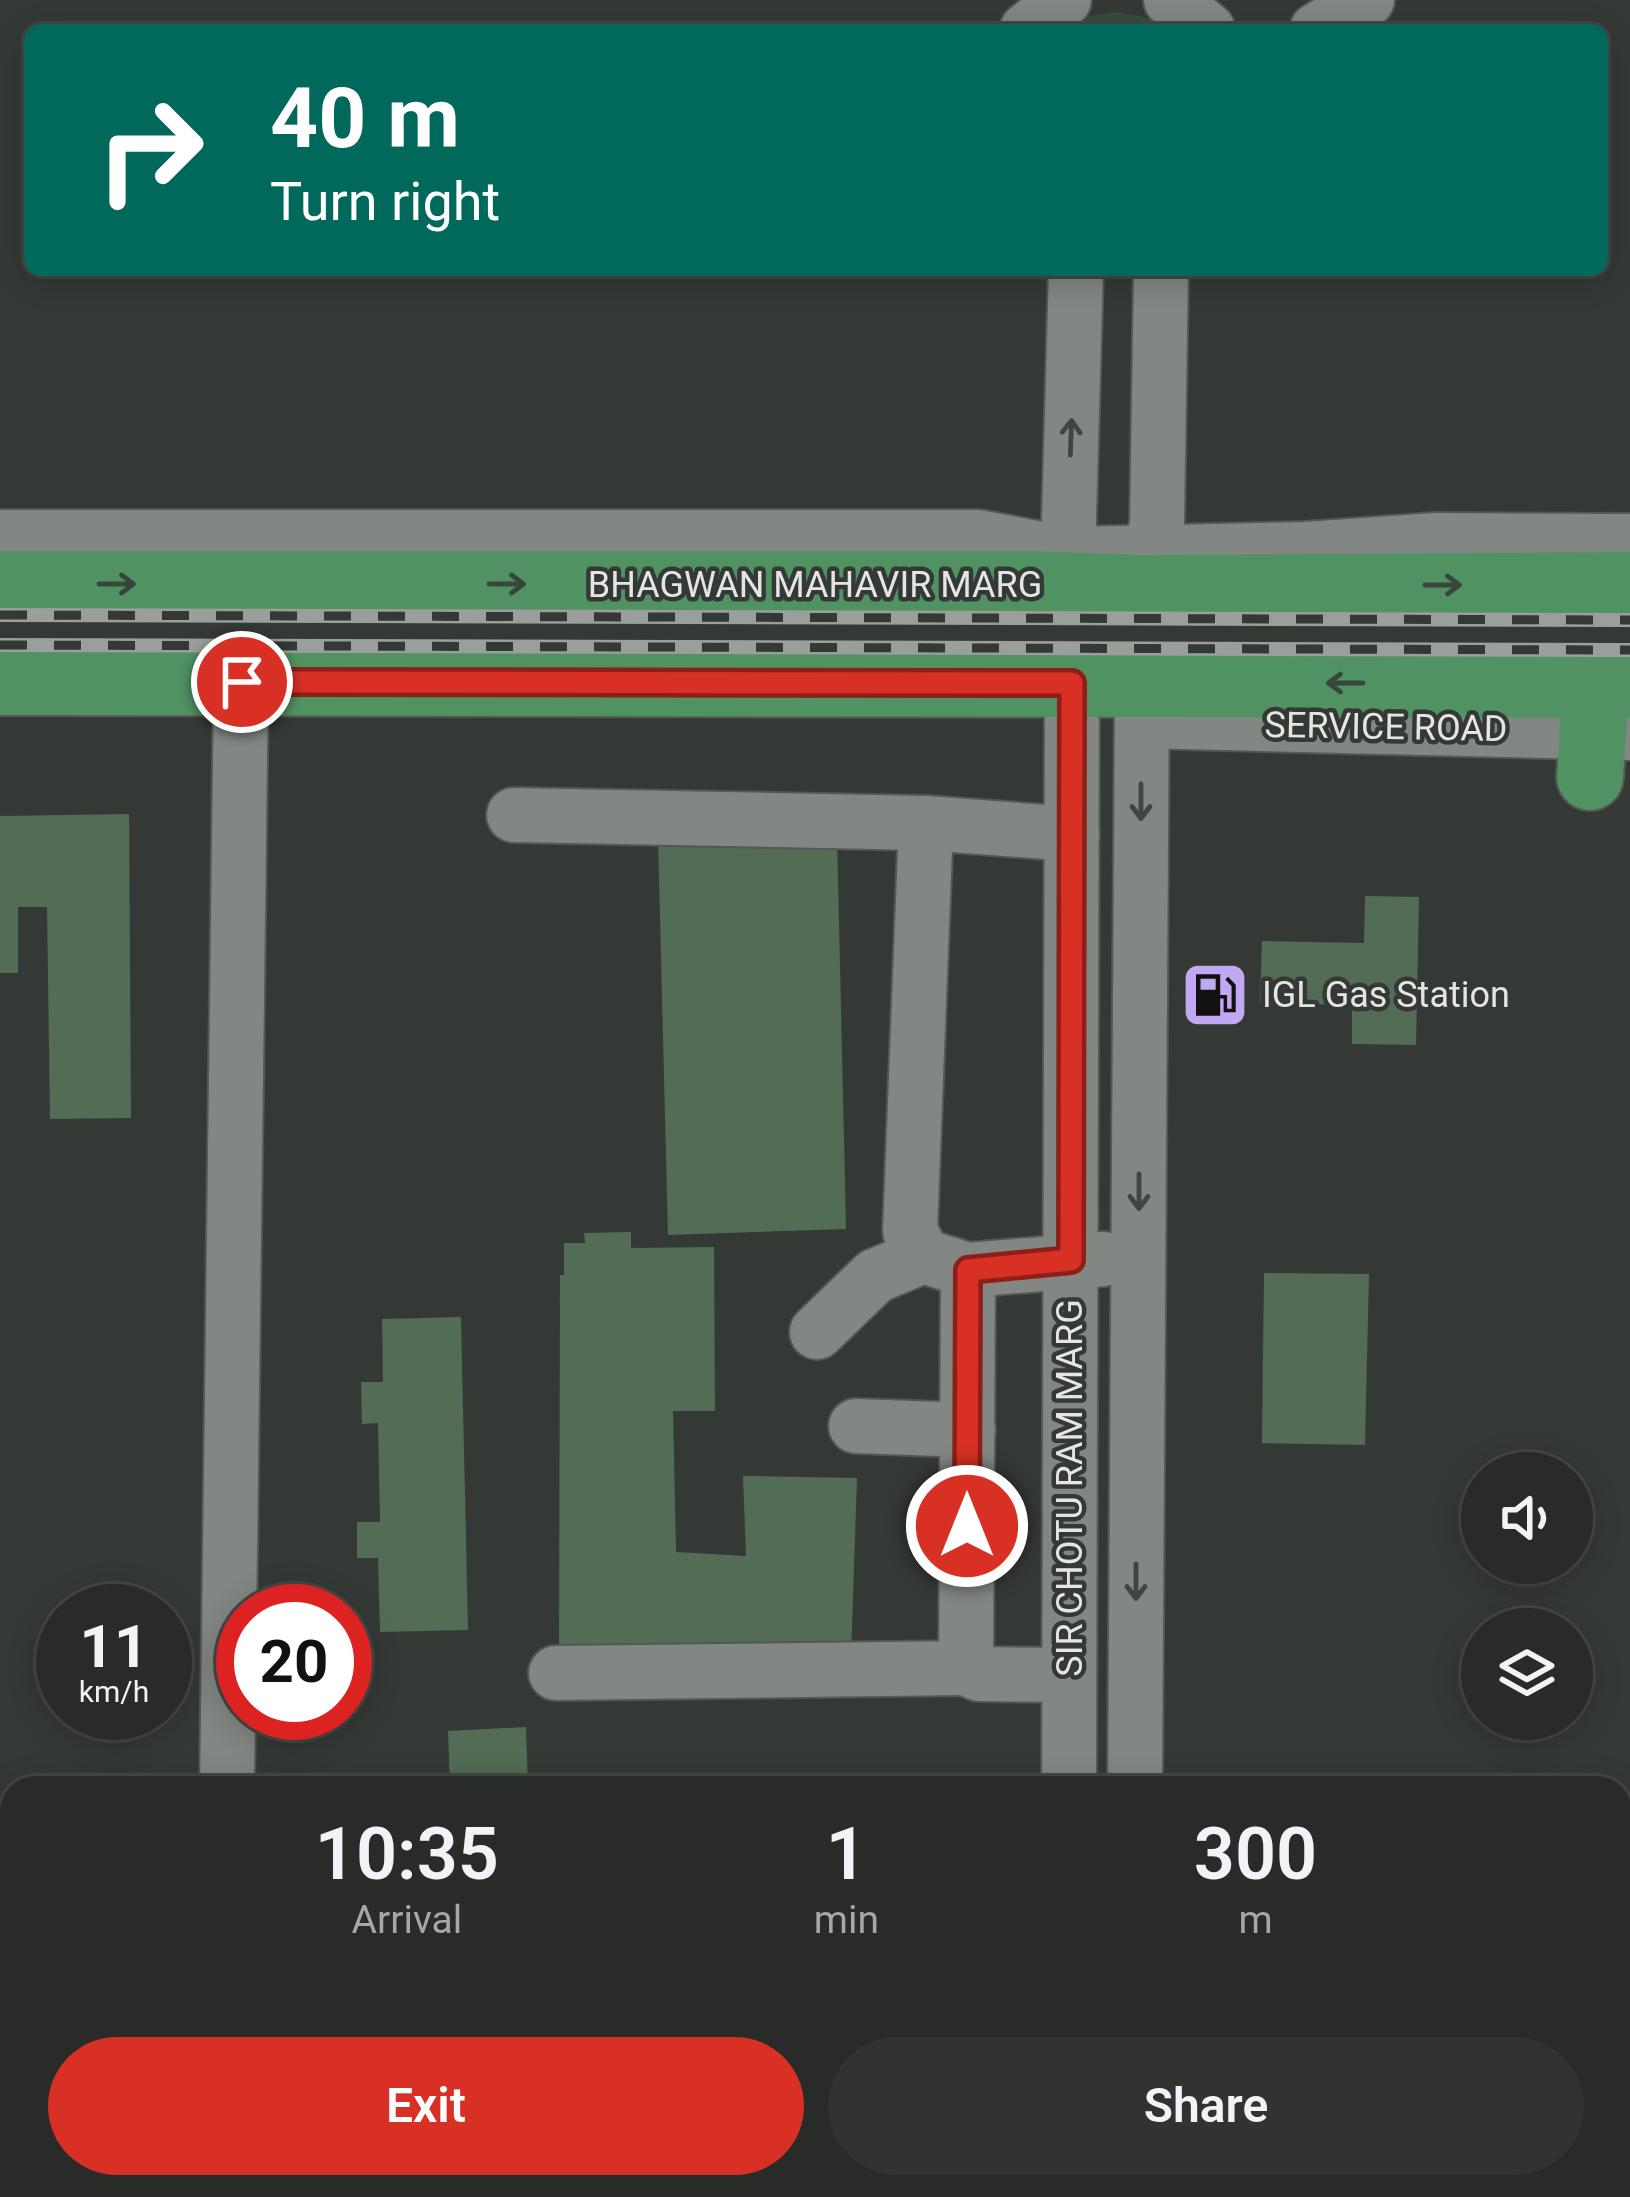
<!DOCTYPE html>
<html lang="en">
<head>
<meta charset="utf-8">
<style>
	:root { --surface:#282b28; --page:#303330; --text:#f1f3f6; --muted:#a5a7a8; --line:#444745; --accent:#d93025 }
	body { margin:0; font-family:Roboto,sans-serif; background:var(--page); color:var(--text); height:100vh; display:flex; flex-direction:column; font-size:45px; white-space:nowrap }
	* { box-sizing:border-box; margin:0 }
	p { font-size:39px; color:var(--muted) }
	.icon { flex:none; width:66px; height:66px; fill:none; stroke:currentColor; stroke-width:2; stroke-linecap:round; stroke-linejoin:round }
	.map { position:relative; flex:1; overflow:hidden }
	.side { position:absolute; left:0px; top:1776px; width:1632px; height:423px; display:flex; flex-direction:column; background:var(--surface); border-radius:36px 36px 0 0; box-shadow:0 6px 30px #0003,0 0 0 3px var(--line) }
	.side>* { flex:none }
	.banner { position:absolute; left:24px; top:24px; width:1584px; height:252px; border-radius:18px; box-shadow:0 6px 30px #0003,0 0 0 3px var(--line); background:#00695c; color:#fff; overflow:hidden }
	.fabs { position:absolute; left:1461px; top:1452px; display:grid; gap:24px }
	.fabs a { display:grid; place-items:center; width:132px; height:132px; border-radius:50%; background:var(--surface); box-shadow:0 6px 30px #0003,0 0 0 3px var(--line); font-size:60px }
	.speed { position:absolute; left:36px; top:1584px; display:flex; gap:24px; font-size:60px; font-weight:700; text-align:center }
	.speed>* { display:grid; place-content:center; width:156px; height:156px; border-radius:50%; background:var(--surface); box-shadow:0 6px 30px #0003,0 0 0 3px var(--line); line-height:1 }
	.speed small { font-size:30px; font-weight:400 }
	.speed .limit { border:18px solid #d22; background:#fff; color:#111 }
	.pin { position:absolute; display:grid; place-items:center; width:102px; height:102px; color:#fff; margin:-51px; border:6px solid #fff; border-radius:50%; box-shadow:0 3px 12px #0007 }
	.me { position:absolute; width:132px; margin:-66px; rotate:0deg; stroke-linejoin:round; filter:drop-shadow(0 0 9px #0008) }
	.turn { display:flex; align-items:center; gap:42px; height:252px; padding:0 48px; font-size:54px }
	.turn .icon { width:156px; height:156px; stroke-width:2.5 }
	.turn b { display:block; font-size:84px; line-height:102px }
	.eta { display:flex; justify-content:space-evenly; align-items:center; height:204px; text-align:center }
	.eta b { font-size:72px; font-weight:600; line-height:84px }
	.button { display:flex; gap:24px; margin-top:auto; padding:24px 48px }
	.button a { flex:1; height:138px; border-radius:72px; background:var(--accent); color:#fff; font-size:48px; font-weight:600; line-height:138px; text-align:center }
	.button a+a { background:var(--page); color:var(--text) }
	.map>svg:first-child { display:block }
	.green { fill:#354d39 }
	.building { fill:#526c55 }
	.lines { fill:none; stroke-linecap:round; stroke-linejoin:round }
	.minor-casing { stroke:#545754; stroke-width:58 }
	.major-casing { stroke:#545754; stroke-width:70 }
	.minor { stroke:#828783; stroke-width:54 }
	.major { stroke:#519262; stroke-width:66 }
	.rail-casing { stroke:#9b9f9b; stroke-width:14 }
	.rail { stroke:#353935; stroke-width:9; stroke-dasharray:27; stroke-linecap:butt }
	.oneway { stroke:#414541 }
	.oneway2 { stroke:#39463c }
	.route-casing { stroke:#8d1f18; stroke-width:30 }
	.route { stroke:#d93025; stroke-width:21 }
	.labels { text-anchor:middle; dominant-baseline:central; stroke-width:9; stroke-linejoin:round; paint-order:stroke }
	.street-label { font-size:36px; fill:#e3e6e3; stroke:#353935 }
	.poi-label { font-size:36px; fill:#e3e6e3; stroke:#353935; text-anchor:start }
</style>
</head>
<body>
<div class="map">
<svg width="1630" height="2197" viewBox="0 0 1630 2197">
	<rect width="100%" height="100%" fill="#353935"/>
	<path class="green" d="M1116 12 1145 17 1170 30H1062L1088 16Z"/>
	<g class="building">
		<path d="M129 814 131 1118 50 1119 47 907H18V973H0V816Z"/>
		<path d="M837 834 846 1229 668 1235 658 839Z"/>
		<path d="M1365 896 1419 897 1416 1045 1352 1044V1005L1260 1003 1262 941 1364 943Z"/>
		<path d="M631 1232V1248L714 1247 715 1411H673L676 1552 746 1556 743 1476 857 1478 851 1657 559 1656 560 1275H564V1243H585L584 1233Z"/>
		<path d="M1264 1273 1369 1274 1365 1445 1262 1443Z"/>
		<path d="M461 1317 468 1630 380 1632 378 1558H357V1522H380L378 1423 362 1424 361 1382H383L382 1319Z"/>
		<path d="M526 1727 528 1788H450L448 1731Z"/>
		<path d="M1355 2187H1537L1536 2197H1355Z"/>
	</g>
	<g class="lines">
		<defs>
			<g id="minor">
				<path d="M1171 0 1208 30"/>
				<path d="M1027 30 1064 0"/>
				<path d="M1317 30 1367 0"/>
				<path d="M0 537H978L1068 554 1306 549 1436 540 1630 541"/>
				<path d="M1143 584 1157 524 1161 270"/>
				<path d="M1070 585 1068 554 1076 270"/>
				<path d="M1142 721 1630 733"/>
				<path d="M514 815 926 823"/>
				<path d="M1072 834 926 823 910 1231 923 1256 968 1270 1103 1259"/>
				<path d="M968 1270 966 1668 979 1674 1069 1675"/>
				<path d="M817 1332 875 1276 923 1256"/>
				<path d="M856 1426 968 1430"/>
				<path d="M556 1673 966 1668"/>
				<path d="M227 1788 241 682"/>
				<path d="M1069 1788 1072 683"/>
				<path d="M1135 1788 1142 685"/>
				<path d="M221 2197V2187"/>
				<path d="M1068 2197V2187"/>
				<path d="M1131 2197V2187"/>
			</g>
			<g id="major">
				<path d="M0 584H1024L1141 588 1630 585"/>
				<path d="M0 682 1630 685"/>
				<path d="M1590 777 1596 685"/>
			</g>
		</defs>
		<use href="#minor" class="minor-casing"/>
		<use href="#major" class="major-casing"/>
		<use href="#minor" class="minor"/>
		<use href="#major" class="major"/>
		<defs>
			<g id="rail">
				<path d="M0 615 1630 620"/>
				<path d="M0 645 1630 650"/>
			</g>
		</defs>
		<use href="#rail" class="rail-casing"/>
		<use href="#rail" class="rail"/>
	</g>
	<defs><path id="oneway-shaft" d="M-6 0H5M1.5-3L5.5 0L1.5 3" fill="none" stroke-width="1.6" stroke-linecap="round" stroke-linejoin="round" transform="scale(3)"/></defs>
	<g class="oneway">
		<use href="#oneway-shaft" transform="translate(1071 437) rotate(-88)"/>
		<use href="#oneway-shaft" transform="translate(1141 802) rotate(90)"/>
		<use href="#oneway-shaft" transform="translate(1139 1192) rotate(90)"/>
		<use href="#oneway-shaft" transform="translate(1136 1582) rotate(90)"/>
	</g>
	<g class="oneway2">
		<use href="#oneway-shaft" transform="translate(117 584)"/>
		<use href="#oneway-shaft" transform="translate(507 584)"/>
		<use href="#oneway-shaft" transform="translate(1443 585)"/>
		<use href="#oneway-shaft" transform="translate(1345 683) rotate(-180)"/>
	</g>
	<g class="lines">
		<defs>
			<path id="route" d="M242 682 1072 683 1071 1260 968 1270 967 1526"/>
		</defs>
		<use href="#route" class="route-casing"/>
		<use href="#route" class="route"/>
	</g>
	<defs>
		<symbol id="fuel-square" viewBox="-11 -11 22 22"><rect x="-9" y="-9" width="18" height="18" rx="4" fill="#c0a8f3" stroke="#353935"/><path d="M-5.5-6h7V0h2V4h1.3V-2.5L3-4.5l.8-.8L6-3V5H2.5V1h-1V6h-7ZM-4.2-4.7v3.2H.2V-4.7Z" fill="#111"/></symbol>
	</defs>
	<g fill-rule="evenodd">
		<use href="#fuel-square" x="1177" y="957" width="76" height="76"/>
	</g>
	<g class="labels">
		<g class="street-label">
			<text x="815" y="585">BHAGWAN MAHAVIR MARG</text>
			<text transform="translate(1386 727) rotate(1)">SERVICE ROAD</text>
			<text transform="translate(1070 1488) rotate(-90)">SIR CHOTU RAM MARG</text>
		</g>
		<g class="poi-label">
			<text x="1262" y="995">IGL Gas Station</text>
		</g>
	</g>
</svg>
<div class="fabs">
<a><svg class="icon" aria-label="sound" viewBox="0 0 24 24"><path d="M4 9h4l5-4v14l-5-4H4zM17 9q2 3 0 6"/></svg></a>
<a><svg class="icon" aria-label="layers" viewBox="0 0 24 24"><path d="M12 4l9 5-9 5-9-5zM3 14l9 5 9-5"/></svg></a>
</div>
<div class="speed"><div>11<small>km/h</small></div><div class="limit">20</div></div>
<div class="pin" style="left:242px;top:682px;background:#d93025"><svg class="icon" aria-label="arrive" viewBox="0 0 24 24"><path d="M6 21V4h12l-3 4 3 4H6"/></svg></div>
<svg class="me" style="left:967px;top:1526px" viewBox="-20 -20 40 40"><circle r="17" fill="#d93025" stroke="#fff" stroke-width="3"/><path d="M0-11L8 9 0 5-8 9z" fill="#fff"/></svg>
<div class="banner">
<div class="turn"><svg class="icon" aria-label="right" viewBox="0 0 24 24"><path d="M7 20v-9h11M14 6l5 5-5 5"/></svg><div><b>40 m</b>Turn right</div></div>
</div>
<section class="side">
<div class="eta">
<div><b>10:35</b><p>Arrival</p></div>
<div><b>1</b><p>min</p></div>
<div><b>300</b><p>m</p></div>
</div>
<div class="button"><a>Exit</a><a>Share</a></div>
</section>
</div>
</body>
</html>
